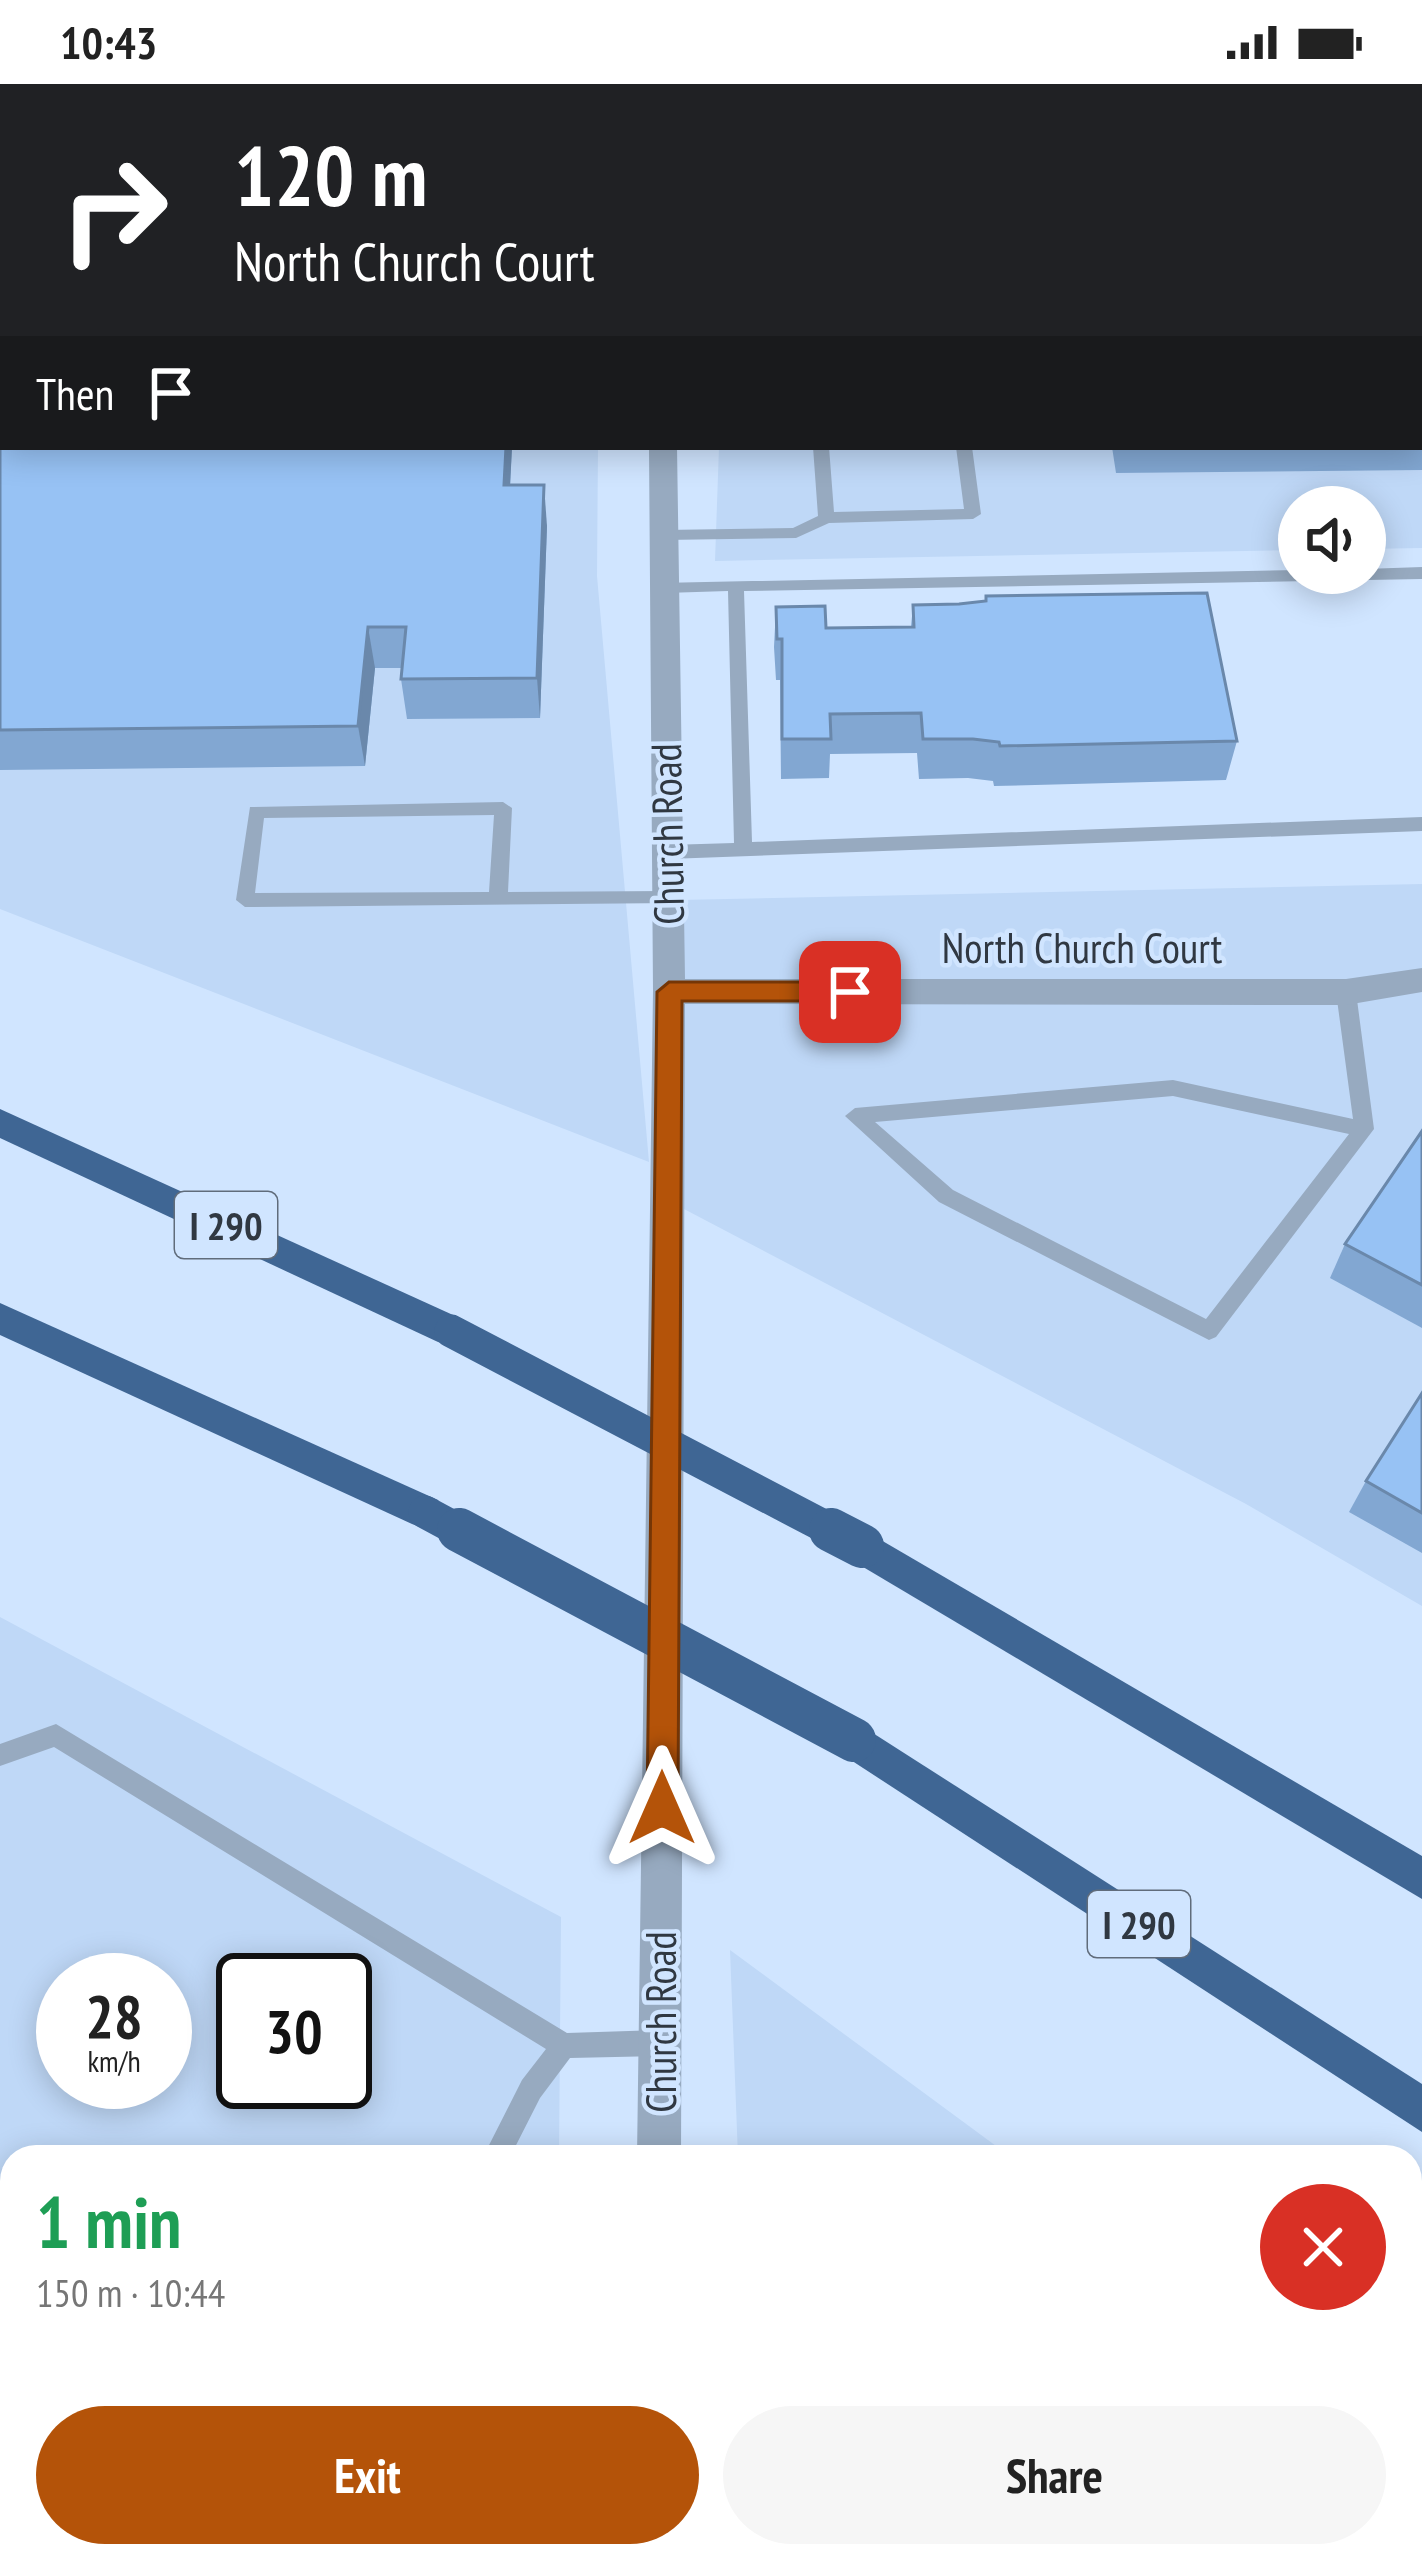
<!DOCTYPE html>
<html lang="en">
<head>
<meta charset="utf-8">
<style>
	:root { --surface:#fff; --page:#f6f6f6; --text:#222; --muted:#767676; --accent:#b45309 }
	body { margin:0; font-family:"PT Sans Narrow",sans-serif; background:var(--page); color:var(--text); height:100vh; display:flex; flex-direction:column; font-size:45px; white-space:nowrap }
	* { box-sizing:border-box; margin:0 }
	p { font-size:39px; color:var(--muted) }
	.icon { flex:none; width:66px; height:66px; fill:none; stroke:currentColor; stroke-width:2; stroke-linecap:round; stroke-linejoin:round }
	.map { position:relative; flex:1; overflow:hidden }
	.side { position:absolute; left:0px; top:2061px; width:1422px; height:423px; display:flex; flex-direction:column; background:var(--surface); border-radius:36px 36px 0 0; box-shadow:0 6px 30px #0003 }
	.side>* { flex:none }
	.guide { position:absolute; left:0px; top:0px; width:1422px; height:366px; box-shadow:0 6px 30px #0003; background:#202124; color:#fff; overflow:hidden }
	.tools { position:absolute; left:1278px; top:402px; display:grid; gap:24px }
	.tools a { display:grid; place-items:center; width:108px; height:108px; border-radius:50%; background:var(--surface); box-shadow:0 6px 30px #0003; font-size:60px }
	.speed { position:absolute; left:36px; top:1869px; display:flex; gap:24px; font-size:60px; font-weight:700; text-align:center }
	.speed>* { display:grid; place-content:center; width:156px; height:156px; border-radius:50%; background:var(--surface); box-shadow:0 6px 30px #0003; line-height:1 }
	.speed small { font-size:30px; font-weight:400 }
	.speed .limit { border:6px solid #111; border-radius:18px; background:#fff; color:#111 }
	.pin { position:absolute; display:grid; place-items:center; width:102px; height:102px; color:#fff; margin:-51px; border-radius:24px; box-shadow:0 6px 18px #0006 }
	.me { position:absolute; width:132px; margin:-66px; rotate:0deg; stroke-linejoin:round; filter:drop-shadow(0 0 9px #0008) }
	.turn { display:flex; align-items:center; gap:42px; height:252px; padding:0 36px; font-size:54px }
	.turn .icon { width:156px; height:156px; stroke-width:2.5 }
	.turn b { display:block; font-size:84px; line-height:102px }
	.then { display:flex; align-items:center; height:114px; padding:0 36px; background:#0003; gap:24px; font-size:45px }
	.round { display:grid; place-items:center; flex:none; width:126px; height:126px; border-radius:63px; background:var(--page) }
	.head { display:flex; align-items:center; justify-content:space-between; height:204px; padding:0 36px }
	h1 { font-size:72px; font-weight:700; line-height:90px; color:#1e9e55 }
	.cta { display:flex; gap:24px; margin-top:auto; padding:24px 36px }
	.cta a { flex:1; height:138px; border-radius:72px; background:var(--accent); color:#fff; font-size:48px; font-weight:700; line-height:138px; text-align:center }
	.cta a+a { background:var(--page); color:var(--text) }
	.status { display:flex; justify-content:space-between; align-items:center; height:84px; padding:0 60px; background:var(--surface); direction:ltr }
	.status svg { height:33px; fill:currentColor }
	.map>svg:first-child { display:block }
	.built { fill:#bfd8f7; fill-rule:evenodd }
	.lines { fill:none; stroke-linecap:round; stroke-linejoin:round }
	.lane { fill:#97aac0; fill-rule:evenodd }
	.street { fill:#97aac0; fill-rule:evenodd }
	.highway { fill:#3f6694; fill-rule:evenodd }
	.highway-bridge-far1 { stroke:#3f6694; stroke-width:33 }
	.highway-bridge { stroke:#3f6694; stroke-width:44 }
	.wall { fill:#82a7d2 }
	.shaded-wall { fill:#6a88ab }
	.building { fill:#97c2f4; stroke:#6a88ab; stroke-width:3 }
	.route { fill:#b45309; stroke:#753606; stroke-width:3 }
	.labels { text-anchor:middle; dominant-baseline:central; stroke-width:9; stroke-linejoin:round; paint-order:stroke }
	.shield { fill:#d0e5ff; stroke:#606c7b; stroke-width:3 }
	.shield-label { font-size:39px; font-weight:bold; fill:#303842 }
	.street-label { font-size:42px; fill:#303842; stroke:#d0e5ff }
</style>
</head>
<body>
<div class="status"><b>10:43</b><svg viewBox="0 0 49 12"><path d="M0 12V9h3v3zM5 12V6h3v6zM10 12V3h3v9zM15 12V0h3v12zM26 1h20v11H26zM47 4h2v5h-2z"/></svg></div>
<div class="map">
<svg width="1422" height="2483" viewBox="0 0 1422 2483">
	<rect width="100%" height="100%" fill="#d0e5ff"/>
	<g class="built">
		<path d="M0 0H601L3 3V363H598L597 492 649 1078 0 825Z"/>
		<path d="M731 0H1422V464L1365 465V423H1299V466L715 477 719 363H1419V3Z"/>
		<path d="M1422 800V1522L1246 1420 684 1125 678 816Z"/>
		<path d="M0 1533 561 1833 559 2073H12V2472H555V2483H0ZM63 1896H165V1998H63ZM243 1896H345V1998H243Z"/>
		<path d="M730 1866 1011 2073H738Z"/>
		<path d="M1410 2367 1422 2376V2483H754V2472H1410Z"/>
	</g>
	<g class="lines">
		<g class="lane">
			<rect x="948" y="0" width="14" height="3"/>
			<rect x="1086" y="0" width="14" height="3"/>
			<path d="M1370 0H1384L1385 3H1371Z"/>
			<path d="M3 27V35L0 36V28Z"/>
			<rect x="0" y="158" width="3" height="8"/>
			<path d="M813 363H829L834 428 964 425 956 363H972L981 430 973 435 829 439 796 454 664 456 656 451 664 446 793 444 818 432Z"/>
			<path d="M1422 483V495L744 507 752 758 1422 733V747L668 775 659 768 668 761 734 759 728 507 665 509 659 507V499L1299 486V489H1365V485Z"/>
			<path d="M503 718 512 724 508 808 668 807 675 809 677 814 675 819 245 823 236 816 250 723ZM494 731 489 808 255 809 264 734Z"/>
			<path d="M1346 901 1356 908 1374 1045 1216 1253 1209 1256 939 1118 845 1032 855 1024 1173 996 1353 1035 1336 908ZM1173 1012 1349 1050 1206 1235 953 1106 875 1038Z"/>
			<path d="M56 1640 567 1949 660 1946 669 1950 673 1959 669 1968 660 1972 570 1974 540 2014 510 2073H483L522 1996 546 1965 54 1663 0 1682V1660Z"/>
			<path d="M1410 2447 1422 2453V2483L1401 2472H1410Z"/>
			<path d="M80 2472H109L105 2483H76Z"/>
		</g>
		<g class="street">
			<path d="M651 0H848L650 3Z"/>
			<path d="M649 363H677L685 895H1346L1422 884V908L1346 921 685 920 681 2073H637L653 907Z"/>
			<path d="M0 2250 12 2255V2302L0 2297Z"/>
			<path d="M396 2472H463L467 2483H400Z"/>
			<rect x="632" y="2472" width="48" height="11"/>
		</g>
		<g class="highway">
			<path d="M0 1025 464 1236 469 1247 464 1258 451 1262 438 1258 0 1054Z"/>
			<path d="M0 1219 438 1416 444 1428 438 1440 425 1445 412 1440 0 1251Z"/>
			<path d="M862 1445 1422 1772V1815L848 1474 843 1462 848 1450Z"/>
			<path d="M854 1637 1422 2000V2048L840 1669 834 1656 840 1643Z"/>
		</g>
		<g class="highway-bridge-far1">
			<path d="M451 1247 837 1449"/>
			<path d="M425 1428 464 1449"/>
		</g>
		<g class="highway-bridge">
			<path d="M459 1446 854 1656"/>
			<path d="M831 1446 862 1462"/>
		</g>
	</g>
	<g class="wall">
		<path d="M1419 81H1422V386L1116 389 1112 363H1419Z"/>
		<path d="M0 202 3 363H512L510 401 547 442 540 634 407 635 401 595 402 584H375L365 682 0 686Z"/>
		<path d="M986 512 1237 657 1226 696 994 702 993 697 968 694 919 695 917 669 830 670 829 694 781 695 780 596H776L774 563 776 523 826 544 911 543 913 521 959 520 985 517Z"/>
		<path d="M1422 1047V1244L1330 1194 1345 1160Z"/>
		<path d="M1422 1309V1469L1349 1428 1366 1397Z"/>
	</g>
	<g class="shaded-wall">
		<path d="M506 363H512L508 442 504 401Z"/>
		<path d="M544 401 547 442 540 634 537 594Z"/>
		<path d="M368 543 375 584 365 682 358 642Z"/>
	</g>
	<g class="building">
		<rect x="202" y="0" width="311" height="3"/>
		<rect x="1419" y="81" width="3" height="264"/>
		<path d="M0 202H3V363H506L504 401H544L537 594 401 595 406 543H368L358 642 0 646Z"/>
		<path d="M1207 509 1237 657 1000 662 999 658 973 655H923L921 629 830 630 831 655H782V555H777L776 523 825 522 826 544 914 543 913 521 959 520 986 517V512Z"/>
		<path d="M1422 1047V1201L1345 1160Z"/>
		<path d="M1422 1309V1429L1366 1397Z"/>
		<path d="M833 2472H1297L1299 2483H833Z"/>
	</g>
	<path class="route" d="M669 898H850L862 908 850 917H682L678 1724 673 1735 662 1739 651 1735 647 1724 657 908Z"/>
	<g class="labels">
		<g class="shield">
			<rect x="175" y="1108" width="102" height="66" rx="9"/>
			<rect x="1088" y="1807" width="102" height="66" rx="9"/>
		</g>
		<g class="shield-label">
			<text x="226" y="1141">I 290</text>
			<text x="1139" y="1840">I 290</text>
		</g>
		<g class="street-label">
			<text transform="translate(667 750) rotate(-91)">Church Road</text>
			<text x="1082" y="863">North Church Court</text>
			<text transform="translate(660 1938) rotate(-90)">Church Road</text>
		</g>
	</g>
</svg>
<div class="tools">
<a><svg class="icon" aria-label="sound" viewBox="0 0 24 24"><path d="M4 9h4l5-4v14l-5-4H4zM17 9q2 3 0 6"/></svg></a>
</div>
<div class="speed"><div>28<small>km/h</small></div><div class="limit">30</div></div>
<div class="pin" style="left:850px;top:908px;background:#d93025"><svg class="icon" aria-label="arrive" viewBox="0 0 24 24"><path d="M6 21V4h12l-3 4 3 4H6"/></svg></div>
<svg class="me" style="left:662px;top:1724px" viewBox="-20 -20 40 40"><path d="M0-17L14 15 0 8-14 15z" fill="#b45309" stroke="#fff" stroke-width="4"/></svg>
<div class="guide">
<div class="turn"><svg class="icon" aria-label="right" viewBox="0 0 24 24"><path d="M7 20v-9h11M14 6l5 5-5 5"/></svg><div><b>120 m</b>North Church Court</div></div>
<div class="then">Then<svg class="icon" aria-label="arrive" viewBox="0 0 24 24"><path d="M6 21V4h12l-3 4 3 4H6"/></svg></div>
</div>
<section class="side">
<div class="head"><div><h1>1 min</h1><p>150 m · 10:44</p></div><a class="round" style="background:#d93025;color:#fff"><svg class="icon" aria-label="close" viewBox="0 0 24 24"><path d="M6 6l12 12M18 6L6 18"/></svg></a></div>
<div class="cta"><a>Exit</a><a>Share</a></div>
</section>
</div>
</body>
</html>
